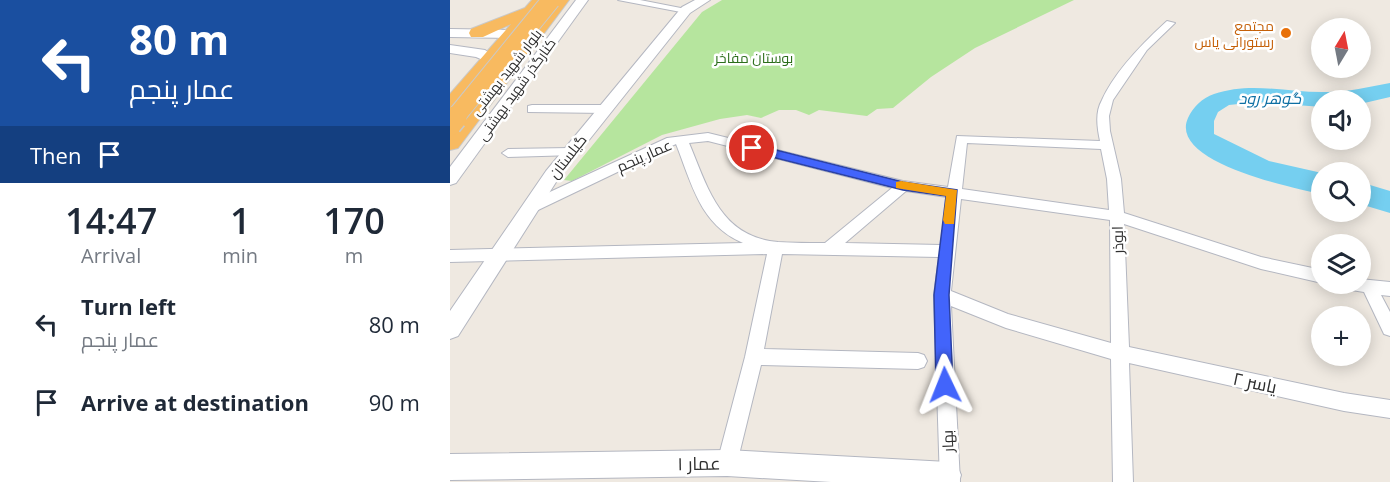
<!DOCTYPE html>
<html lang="en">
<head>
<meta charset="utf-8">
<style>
	:root { --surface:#fff; --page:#f6f6f7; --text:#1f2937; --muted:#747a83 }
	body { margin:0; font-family:"Open Sans",Cairo,sans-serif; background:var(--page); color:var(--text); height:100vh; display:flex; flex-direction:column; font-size:22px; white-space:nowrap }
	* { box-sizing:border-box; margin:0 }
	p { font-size:20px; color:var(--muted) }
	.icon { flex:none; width:33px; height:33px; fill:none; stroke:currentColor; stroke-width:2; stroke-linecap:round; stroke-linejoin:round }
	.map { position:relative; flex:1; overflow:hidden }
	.panel { display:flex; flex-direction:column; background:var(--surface); width:450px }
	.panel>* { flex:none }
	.hud { background:#1a4fa0; color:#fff; overflow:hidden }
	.needle { width:39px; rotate:10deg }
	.buttons { position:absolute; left:861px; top:18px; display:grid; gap:12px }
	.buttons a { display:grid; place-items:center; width:60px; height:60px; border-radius:50%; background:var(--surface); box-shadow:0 3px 15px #0003; font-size:30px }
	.pin { position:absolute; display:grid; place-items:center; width:51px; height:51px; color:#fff; margin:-26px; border:3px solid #fff; border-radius:50%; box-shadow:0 2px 6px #0007 }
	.me { position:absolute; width:66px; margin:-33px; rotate:358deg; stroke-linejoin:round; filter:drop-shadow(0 0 4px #0008) }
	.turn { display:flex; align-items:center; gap:21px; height:126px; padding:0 30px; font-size:27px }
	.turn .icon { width:78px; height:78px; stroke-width:2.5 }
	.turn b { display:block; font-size:42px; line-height:51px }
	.then { display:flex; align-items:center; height:57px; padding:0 30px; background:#0003; gap:12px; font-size:22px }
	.eta { display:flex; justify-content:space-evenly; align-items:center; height:102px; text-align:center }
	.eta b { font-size:36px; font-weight:600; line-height:42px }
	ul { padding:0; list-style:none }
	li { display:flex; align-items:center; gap:18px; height:78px; padding:0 30px }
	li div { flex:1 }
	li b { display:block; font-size:22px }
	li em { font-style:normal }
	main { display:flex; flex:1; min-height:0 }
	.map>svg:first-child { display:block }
	.green { fill:#b6e59e }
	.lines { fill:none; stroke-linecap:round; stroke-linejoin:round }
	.river { fill:#75cff0; fill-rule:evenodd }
	.minor-casing { stroke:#b4b7c1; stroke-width:2 }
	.tertiary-casing { stroke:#b4b7c1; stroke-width:2 }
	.secondary-casing { stroke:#b4b7c1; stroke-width:2 }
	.trunk-casing { stroke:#c9c9c9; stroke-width:2 }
	.minor { fill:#fff; fill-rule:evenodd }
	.tertiary { fill:#fff; fill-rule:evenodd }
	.secondary { fill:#fff; fill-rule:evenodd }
	.trunk { fill:#f8ba60; fill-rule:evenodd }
	.trunk-bridge-far1-casing { stroke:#c9c9c9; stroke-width:20; stroke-linecap:butt }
	.trunk-bridge-casing { stroke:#c9c9c9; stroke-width:26; stroke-linecap:butt }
	.trunk-bridge-far1 { stroke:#f8ba60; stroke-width:18 }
	.trunk-bridge { stroke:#f8ba60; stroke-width:23 }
	.route { fill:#4264fb; stroke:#2b41a3; stroke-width:1.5 }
	.slow { fill:#f59e0b }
	.food-dot { fill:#e8710a; stroke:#fff; stroke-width:2 }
	.labels { text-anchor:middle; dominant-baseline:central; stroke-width:5; stroke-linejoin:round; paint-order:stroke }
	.far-food-label { font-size:14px; fill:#c56008; stroke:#fff; text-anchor:end }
	.far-park-label { font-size:14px; fill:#2c6e1b; stroke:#fff }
	.far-street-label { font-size:14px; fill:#2e2e2e; stroke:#fff }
	.street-label { font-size:15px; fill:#2e2e2e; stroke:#fff }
	.water-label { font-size:16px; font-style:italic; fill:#0d6fa3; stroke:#fff }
	.near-street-label { font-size:18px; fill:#2e2e2e; stroke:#fff }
</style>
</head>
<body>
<main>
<section class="panel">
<div class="hud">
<div class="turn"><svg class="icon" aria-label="left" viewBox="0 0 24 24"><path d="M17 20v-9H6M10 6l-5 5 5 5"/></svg><div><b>80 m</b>عمار پنجم</div></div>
<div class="then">Then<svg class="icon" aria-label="arrive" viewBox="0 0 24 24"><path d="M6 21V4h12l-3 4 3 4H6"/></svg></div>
</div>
<div class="eta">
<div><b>14:47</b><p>Arrival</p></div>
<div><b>1</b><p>min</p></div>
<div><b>170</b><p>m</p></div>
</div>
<ul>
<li><svg class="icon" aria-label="left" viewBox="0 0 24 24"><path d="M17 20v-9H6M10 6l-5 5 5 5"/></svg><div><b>Turn left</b><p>عمار پنجم</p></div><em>80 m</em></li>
<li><svg class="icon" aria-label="arrive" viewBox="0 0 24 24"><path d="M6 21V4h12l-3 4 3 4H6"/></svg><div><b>Arrive at destination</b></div><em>90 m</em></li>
</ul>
</section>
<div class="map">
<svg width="940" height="482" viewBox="0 0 940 482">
	<rect width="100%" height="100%" fill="#efe9e1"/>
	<path class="green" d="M272 0H624L525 48 481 77 443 108 427 109 417 116 369 110 359 115 346 110H329L311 118 297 115 270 119 212 135 122 181 114 180 252 12Z"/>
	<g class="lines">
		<g class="river">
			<path d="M940 83V97L910 104V100H872V107L807 102 779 105 768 112 764 121V134L819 161 872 173V194C843 188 718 162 738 118 743 107 752 98 764 94 801 81 839 93 877 92 898 92 919 87 940 83Z"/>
			<path d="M910 182 940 191V213L910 204Z"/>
		</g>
		<defs>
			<g id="minor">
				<path d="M168 0H190L241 10 236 13Z"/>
				<path d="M717 21 725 23 697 50 663 100 659 116 660 131 671 179 674 213 811 257 872 270V283L811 269 674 224 679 347 894 393 940 400V418L894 411 679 363 683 482H663L661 359 556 328 501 306 510 482H490L484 295 489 257 332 254 314 349 468 353 474 355 477 361 474 367 468 369 311 365 287 463 284 470 277 473 270 470 267 463 295 357 317 254 0 262V250L293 243C250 225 242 184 226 144L86 211 81 212 74 207 76 203 217 138 258 133 453 181 498 187 507 136 650 141C647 127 645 112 652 100 665 71 694 42 717 21ZM258 141 442 188 375 243C359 243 344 243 328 242 270 237 258 188 239 143ZM517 143 651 149 657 179 659 210 512 189ZM456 191 497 197 491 245 395 243ZM511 199 660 220 661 343 558 314 501 291Z"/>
				<path d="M82 105H156L162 109 156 113 78 112V106Z"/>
				<path d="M120 148 125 149 126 152 125 155 58 157 52 153 58 149Z"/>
				<path d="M910 279 940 282V296L931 295 940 312V336L934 334 914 292 895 289 893 284H910Z"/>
			</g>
			<g id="tertiary">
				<path d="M126 0H138L6 183 0 185V167Z"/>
				<path d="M245 0H260L240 13 108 179 8 336 0 339V311L96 171 232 7Z"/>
				<path d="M277 450 498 462 507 466 511 475 509 482H381L277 476 0 480V454Z"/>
			</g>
			<g id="secondary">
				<path d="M0 29 60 30 67 34 60 38 0 37Z"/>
				<path d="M0 45 35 50 47 59 40 63 26 57 0 53Z"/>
			</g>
			<g id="trunk">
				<path d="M82 0H98L7 110 0 112V94L61 24 33 37H21L19 33 21 29 75 8Z"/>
				<path d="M103 0H119L8 148 0 150V129Z"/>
			</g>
		</defs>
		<use href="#minor" class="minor-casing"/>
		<use href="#tertiary" class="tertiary-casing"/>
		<use href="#secondary" class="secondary-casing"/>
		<use href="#trunk" class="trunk-casing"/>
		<use href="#minor" class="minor"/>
		<use href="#tertiary" class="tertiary"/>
		<use href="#secondary" class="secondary"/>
		<use href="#trunk" class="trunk"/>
		<defs>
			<path id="trunk-bridge-far1" d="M3 120 101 0"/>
			<path id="trunk-bridge" d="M0 124 5 118"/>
		</defs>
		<use href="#trunk-bridge-far1" class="trunk-bridge-far1-casing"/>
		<use href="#trunk-bridge" class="trunk-bridge-casing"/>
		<use href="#trunk-bridge-far1" class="trunk-bridge-far1"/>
		<use href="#trunk-bridge" class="trunk-bridge"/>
	</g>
	<path class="route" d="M302 144 453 182 507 190 499 295 503 385 501 390 495 393 489 390 486 385 484 295 496 196 453 190 298 151V146Z"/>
	<path class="slow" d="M451 181 507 190 504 224H495L493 220 496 196 446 188V182Z"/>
	<circle class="food-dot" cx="836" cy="33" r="6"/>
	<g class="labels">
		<g class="far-food-label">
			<text x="824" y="25">مجتمع<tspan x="824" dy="16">رستورانی یاس</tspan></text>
		</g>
		<g class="far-park-label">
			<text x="304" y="57">بوستان مفاخر</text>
		</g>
		<g class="far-street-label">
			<text transform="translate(56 72) rotate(-52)">بلوار شهید بهشتی</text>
			<text transform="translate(66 89) rotate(-54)">کنارگذر شهید بهشتی</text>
		</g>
		<g class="street-label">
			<text transform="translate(194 155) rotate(-24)">عمار پنجم</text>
			<text transform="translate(117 156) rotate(-52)">گیلستان</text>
			<text transform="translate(667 240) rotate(-91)">ابوذر</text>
			<text transform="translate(497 441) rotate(-92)">بهار</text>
		</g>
		<g class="water-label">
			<text x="820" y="98">گوهر رود</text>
		</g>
		<g class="near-street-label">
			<text transform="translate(805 382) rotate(12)">یاسر ۲</text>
			<text transform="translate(249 463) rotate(-1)">عمار ۱</text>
		</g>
	</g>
</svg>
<div class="buttons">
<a><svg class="needle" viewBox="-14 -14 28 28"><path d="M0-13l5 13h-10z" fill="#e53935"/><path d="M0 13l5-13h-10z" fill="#747a83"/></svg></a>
<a><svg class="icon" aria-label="sound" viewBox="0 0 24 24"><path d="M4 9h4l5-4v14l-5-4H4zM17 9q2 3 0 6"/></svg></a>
<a><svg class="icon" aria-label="search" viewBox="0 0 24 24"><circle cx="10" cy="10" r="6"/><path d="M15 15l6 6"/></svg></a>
<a><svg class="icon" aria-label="layers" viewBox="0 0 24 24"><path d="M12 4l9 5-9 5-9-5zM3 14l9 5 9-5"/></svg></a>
<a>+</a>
</div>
<div class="pin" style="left:302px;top:148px;background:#d93025"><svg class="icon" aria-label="arrive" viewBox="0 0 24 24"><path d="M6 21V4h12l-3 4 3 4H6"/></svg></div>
<svg class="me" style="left:495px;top:385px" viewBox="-20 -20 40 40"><path d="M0-17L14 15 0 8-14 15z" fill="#4264fb" stroke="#fff" stroke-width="4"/></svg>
</div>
</main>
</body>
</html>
